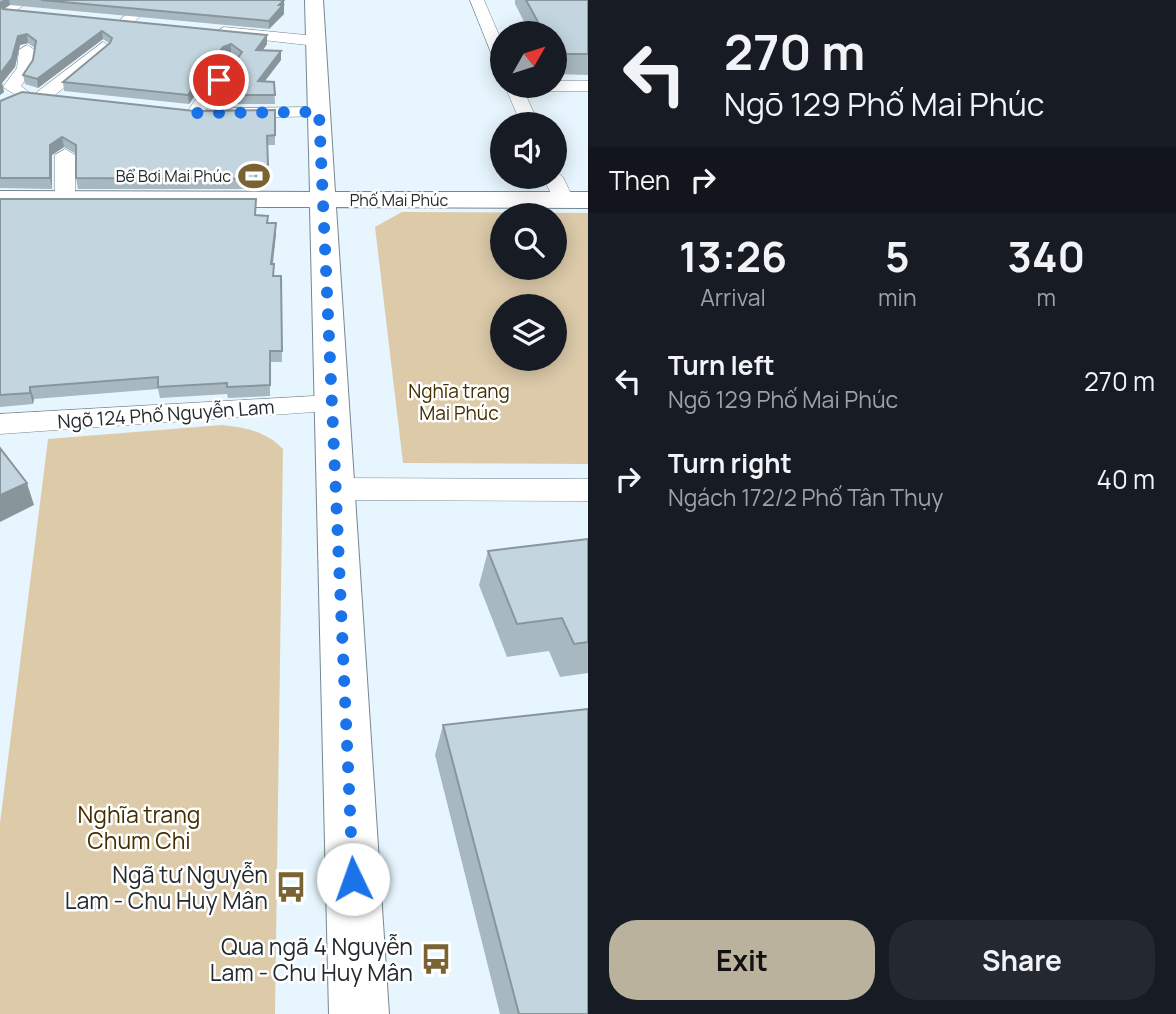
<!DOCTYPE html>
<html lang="en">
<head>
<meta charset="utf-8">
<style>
	:root { --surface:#171b24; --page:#242831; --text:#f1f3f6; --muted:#9ea1a6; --accent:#bbb29e }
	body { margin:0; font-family:Manrope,sans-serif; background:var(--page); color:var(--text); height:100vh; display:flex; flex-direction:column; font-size:26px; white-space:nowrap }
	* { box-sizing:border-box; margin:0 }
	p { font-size:23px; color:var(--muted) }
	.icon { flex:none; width:38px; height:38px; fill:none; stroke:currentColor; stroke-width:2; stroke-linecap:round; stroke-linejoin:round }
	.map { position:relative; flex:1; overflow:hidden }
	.drawer { display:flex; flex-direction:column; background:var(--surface); width:588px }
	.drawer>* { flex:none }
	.hud { background:#171b24; color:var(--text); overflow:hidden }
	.needle { width:46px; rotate:51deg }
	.buttons { position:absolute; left:490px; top:21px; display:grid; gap:14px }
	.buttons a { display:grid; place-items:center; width:77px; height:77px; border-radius:50%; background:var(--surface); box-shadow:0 4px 18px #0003; font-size:35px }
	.pin { position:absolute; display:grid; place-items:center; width:60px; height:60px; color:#fff; margin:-30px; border:4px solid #fff; border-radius:50%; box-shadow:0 2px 7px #0007 }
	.me { position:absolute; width:77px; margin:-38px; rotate:357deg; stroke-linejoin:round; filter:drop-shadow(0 0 5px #0008) }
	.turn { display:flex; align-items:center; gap:24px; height:147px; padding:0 21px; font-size:32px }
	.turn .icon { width:91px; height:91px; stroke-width:2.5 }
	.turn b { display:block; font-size:49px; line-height:60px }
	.then { display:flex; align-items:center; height:66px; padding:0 21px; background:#0003; gap:14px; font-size:26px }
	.eta { display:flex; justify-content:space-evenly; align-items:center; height:119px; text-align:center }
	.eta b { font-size:42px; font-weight:700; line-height:49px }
	.cta { display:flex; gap:14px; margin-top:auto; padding:14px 21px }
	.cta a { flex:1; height:80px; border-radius:28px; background:var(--accent); color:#111; font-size:28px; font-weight:700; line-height:80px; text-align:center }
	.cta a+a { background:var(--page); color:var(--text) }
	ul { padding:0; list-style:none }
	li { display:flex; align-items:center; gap:21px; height:98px; padding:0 21px }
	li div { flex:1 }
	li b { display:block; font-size:26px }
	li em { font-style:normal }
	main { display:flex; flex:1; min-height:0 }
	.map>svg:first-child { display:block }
	.green { fill:#dccaa9; fill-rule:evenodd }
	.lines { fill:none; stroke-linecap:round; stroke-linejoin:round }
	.street-casing { stroke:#76878f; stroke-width:1 }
	.secondary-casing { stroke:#76878f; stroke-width:2 }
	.street { fill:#fff; fill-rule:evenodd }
	.secondary { fill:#fff; fill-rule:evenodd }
	.wall { fill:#a8b8c0 }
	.shaded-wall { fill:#88969c }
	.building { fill:#c3d6df; stroke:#88969c; stroke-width:2 }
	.route { stroke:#1a73e8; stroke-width:12; stroke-dasharray:0 21.6 }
	.labels { text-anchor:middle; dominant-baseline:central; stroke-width:5; stroke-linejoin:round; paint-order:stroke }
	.far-poi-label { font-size:16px; fill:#232a2d; stroke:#fff; text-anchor:end }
	.far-street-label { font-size:16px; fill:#232a2d; stroke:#fff }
	.park-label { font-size:19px; fill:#432e00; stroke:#fff }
	.street-label { font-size:19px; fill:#232a2d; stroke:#fff }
	.near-park-label { font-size:23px; fill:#432e00; stroke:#fff }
	.near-poi-label { font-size:23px; fill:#232a2d; stroke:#fff; text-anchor:end }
</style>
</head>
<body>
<main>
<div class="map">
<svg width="588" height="1014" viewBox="0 0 588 1014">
	<rect width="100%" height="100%" fill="#e7f6fe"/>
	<g class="green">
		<path d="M402 212 588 213V464L403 463 375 227ZM502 215H555V268H502ZM502 306H555V359H502Z"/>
		<path d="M222 425C247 428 265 431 283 449L275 1014H0V823L48 439Z"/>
	</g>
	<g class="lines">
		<defs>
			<g id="street">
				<path d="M15 0H31L0 22V11Z"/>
				<path d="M142 0H157L131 25H121V19Z"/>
				<path d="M470 0H484L502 42V65L494 60Z"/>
				<path d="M224 27 316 36 324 41 316 46 219 35 216 32Z"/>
				<path d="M103 42 111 47 109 50 49 100H37L34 96 37 92Z"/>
				<path d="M27 45 35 50 33 68 21 86 31 94 22 99 3 87 17 68 19 50Z"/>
				<path d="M232 55 240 60 201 117H189L186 113 189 109 226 57Z"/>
				<path d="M555 81H588V91H524L539 124H521L505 86H555Z"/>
				<path d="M319 107 328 112 325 116 233 118 224 113 233 108Z"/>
				<path d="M65 149 75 155V198L65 204 55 198V155Z"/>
				<path d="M555 171 563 177 574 200 570 204H556L543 177H555Z"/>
				<path d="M332 395 342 398 346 404 342 410 0 434V414Z"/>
				<path d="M335 478 588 479V501L335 500 324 497 320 489 324 481Z"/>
			</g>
			<path id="secondary" d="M305 0H323L335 192H588V208L336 207 389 1014H329L310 207H0V191L310 192Z"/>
		</defs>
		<use href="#street" class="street-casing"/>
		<use href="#secondary" class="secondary-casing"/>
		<use href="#street" class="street"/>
		<use href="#secondary" class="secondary"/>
	</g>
	<g class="wall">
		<path d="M0 0H284V14L269 29 10 5 4 9 267 44 262 51 281 60 265 81 274 82 275 104H213L212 95 238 58 231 53 224 55 189 104 64 91 63 82 109 43 103 39 38 88 25 84 23 75 33 60 35 48 28 43 20 45 15 67 2 83 4 92 0 95Z"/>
		<path d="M515 0H588V75L555 74V33H530L515 4Z"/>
		<path d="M0 101 194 111 275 110V145H268V175H257V189H78L76 178V154L64 147 52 155V189L0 188Z"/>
		<path d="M0 199 268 216V223L276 234 273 264 274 276H281L282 362H270V396L228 398 227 394 160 398 158 389 34 399 33 404 0 407Z"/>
		<path d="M588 539V673L560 677 549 651 507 657 479 585 488 551Z"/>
		<path d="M443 725 588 1014H500L435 755Z"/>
	</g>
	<g class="shaded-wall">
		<path d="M4 0H9L10 5 0 11V2Z"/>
		<path d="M284 0V14L269 29V21L279 5Z"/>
		<path d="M102 31 103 39 38 88 37 79Z"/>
		<path d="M27 34 28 43 20 45 15 67 2 83 4 92 0 95V74L18 36Z"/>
		<path d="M267 35V44L257 59 256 50Z"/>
		<path d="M231 44V53L224 55 189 104 188 95 223 47Z"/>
		<path d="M281 51V60L258 90V81Z"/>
		<path d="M62 137 64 147 52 155V189L50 178V145Z"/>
		<path d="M276 223V234L271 275V264Z"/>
		<path d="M30 387 34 399 33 404 30 393Z"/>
		<path d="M27 483 34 505 0 522V495Z"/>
	</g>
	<g class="building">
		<path d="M41 0H284L279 5H283L269 21Z"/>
		<path d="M526 0H588V54H555V33H544Z"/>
		<path d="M0 5 3 9 267 35 256 50 281 51 258 81 274 82 275 95H212L242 52 231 44 223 47 188 95 63 82 110 43 112 38 102 31 37 79 23 75 33 60 36 41 27 34 18 36 12 58 0 74Z"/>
		<path d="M22 92 194 111 275 110V135L267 136 268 165H256V179L76 178V145L62 137 50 145V178H0V101Z"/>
		<path d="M0 199H256L255 215 268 216 267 223H276L271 264H274L273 276H281L282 351H270V385L227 387V383L158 387V377L30 387V393L0 395Z"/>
		<path d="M0 448 27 483 0 495Z"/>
		<path d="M588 539V642L574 644 562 618 517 624 488 551Z"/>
		<path d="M588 709V1014H519L443 725Z"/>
	</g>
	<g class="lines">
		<path class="route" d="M219 80 195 113 319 112 353 879"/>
	</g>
	<defs>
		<symbol id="stadium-bare" viewBox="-9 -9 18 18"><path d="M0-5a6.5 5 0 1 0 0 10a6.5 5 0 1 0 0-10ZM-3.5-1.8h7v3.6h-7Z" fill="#7a6233" stroke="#fff" stroke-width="2.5" paint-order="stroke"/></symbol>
		<symbol id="bus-bare" viewBox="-9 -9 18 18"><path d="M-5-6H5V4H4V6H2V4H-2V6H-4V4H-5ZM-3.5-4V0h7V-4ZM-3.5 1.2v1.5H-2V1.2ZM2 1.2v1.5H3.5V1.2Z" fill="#7a6233" stroke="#fff" stroke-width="2.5" paint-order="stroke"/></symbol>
	</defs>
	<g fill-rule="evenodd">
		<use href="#stadium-bare" x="232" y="154" width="44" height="44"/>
		<use href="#bus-bare" x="269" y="865" width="44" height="44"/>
		<use href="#bus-bare" x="414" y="937" width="44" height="44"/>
	</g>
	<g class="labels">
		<g class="far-poi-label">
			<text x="231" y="176">Bể Bơi Mai Phúc</text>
		</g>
		<g class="far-street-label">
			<text x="399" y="200">Phố Mai Phúc</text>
		</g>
		<g class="park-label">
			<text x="459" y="391">Nghĩa trang<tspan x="459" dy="22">Mai Phúc</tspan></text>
		</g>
		<g class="street-label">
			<text transform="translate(166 414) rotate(-4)">Ngõ 124 Phố Nguyễn Lam</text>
		</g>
		<g class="near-park-label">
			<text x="139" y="814">Nghĩa trang<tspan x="139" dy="26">Chum Chi</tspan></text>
		</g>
		<g class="near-poi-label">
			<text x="268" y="874">Ngã tư Nguyễn<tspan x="268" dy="26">Lam - Chu Huy Mân</tspan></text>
			<text x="413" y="946">Qua ngã 4 Nguyễn<tspan x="413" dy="26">Lam - Chu Huy Mân</tspan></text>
		</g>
	</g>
</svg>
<div class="buttons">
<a><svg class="needle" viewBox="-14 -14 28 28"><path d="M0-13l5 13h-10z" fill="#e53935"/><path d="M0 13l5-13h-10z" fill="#9ea1a6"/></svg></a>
<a><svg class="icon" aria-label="sound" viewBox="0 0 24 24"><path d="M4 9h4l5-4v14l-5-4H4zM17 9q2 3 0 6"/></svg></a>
<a><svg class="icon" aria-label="search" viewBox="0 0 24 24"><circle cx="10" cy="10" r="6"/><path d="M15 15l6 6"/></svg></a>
<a><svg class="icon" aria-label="layers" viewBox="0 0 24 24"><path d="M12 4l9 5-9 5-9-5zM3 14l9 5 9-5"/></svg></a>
</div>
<div class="pin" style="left:219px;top:80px;background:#d93025"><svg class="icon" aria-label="arrive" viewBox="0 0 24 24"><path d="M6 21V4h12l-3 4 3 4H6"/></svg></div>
<svg class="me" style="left:353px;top:879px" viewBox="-20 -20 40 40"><circle r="19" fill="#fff"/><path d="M0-13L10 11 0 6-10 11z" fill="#1a73e8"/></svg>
</div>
<section class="drawer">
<div class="hud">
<div class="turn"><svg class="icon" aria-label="left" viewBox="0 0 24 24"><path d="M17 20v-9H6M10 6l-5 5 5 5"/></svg><div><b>270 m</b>Ngõ 129 Phố Mai Phúc</div></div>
<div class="then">Then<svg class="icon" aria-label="right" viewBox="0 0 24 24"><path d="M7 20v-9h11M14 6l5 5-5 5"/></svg></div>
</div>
<div class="eta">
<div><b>13:26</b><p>Arrival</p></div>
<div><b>5</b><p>min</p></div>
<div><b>340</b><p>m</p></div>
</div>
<ul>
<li><svg class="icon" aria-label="left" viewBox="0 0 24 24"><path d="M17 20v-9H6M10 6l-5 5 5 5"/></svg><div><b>Turn left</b><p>Ngõ 129 Phố Mai Phúc</p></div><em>270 m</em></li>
<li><svg class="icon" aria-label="right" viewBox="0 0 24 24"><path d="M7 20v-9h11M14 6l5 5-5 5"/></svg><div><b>Turn right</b><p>Ngách 172/2 Phố Tân Thụy</p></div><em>40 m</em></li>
</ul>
<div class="cta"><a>Exit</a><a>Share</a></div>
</section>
</main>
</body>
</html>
